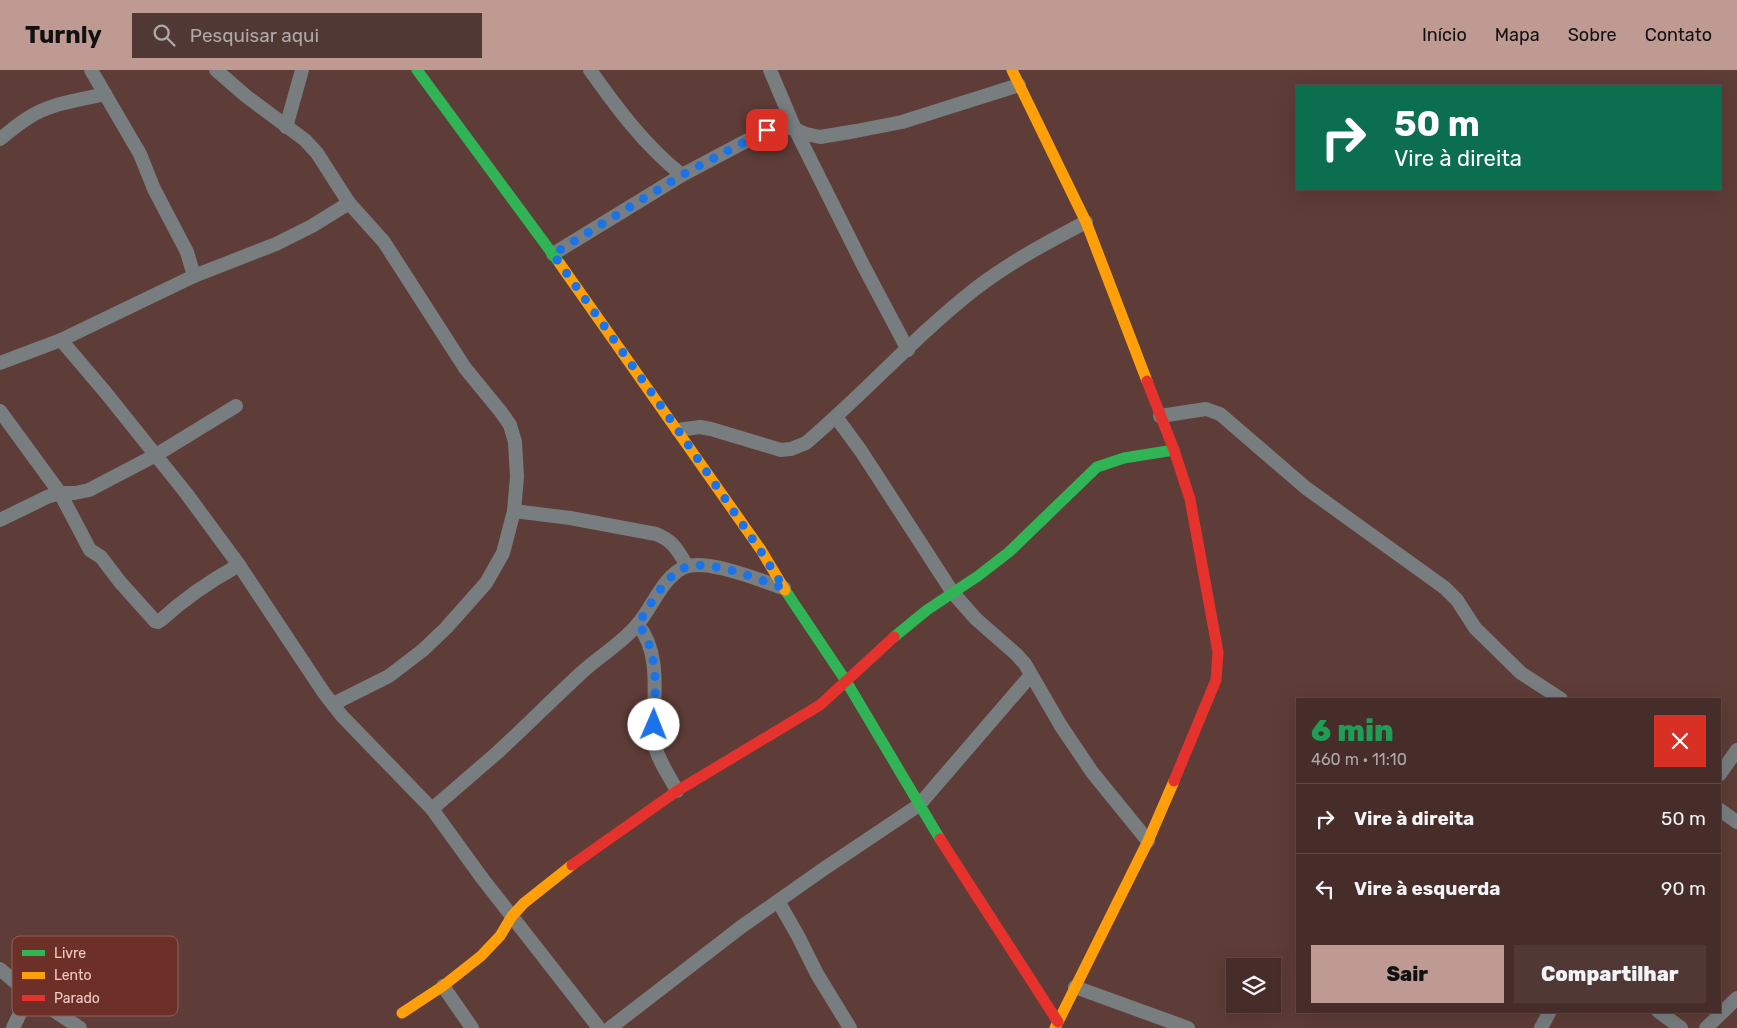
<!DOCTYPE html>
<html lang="pt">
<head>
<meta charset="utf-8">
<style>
	:root { --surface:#462d29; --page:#503935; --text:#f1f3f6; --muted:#b0a8a8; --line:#5e4946; --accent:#be9a93 }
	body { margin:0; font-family:Rubik,sans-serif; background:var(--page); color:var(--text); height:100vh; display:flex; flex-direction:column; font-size:19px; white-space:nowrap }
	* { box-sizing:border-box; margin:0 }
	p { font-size:16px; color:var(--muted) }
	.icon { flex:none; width:28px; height:28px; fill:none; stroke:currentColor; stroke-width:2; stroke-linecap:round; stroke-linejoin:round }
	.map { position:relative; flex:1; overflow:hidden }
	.panel { position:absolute; left:1296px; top:628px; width:425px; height:315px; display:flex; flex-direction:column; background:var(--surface); border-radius:0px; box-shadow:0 5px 20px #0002,0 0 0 1px var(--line) }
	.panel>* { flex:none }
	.guide { position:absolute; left:1296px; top:15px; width:425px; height:105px; border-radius:0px; box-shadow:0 5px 20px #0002,0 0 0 1px var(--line); background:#0b6e4f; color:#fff; overflow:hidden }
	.tools { position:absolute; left:1226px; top:888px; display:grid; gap:10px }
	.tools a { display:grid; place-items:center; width:55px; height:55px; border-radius:0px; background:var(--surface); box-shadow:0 5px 20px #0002,0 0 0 1px var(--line); font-size:25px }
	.pin { position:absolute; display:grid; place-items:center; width:42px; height:42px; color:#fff; margin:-21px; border-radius:10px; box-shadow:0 2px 8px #0006 }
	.me { position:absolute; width:55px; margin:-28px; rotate:1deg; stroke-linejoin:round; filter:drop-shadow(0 0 4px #0008) }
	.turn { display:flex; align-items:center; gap:18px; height:105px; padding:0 15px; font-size:22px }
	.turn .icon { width:65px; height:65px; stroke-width:2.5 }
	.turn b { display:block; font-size:35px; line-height:42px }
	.round { display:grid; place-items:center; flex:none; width:52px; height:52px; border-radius:0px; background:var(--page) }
	.head { display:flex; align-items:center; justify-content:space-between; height:85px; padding:0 15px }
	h1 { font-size:30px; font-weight:800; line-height:38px; color:#1e9e55 }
	.button { display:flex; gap:10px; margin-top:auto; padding:10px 15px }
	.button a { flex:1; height:58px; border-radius:0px; background:var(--accent); color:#111; font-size:20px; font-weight:800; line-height:58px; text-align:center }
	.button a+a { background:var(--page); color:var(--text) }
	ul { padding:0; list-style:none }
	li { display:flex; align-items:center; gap:15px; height:70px; padding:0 15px; border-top:1px solid var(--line) }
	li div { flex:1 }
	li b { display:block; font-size:19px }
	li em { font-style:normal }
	header { display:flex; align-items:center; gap:30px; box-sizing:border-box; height:70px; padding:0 25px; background:var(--accent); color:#111 }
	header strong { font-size:24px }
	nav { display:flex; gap:28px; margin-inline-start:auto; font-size:18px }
	.search { width:350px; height:45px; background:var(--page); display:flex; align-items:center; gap:12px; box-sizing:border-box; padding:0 18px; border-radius:0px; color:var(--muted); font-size:19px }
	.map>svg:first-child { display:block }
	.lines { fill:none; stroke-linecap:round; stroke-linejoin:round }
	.street { stroke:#787d7f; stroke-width:14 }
	.fast { stroke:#30b455; stroke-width:11 }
	.slow { stroke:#ff9f0a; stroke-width:11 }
	.jam { stroke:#e5322d; stroke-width:11 }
	.route { stroke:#1a73e8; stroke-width:9; stroke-dasharray:0 16.2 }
	.key { fill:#6d3028; stroke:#955f57; stroke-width:1 }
	.key-label { font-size:14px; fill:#f2ccc5 }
</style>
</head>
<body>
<header>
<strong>Turnly</strong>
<div class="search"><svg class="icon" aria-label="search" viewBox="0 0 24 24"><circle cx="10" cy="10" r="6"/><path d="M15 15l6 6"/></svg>Pesquisar aqui</div>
<nav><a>Início</a><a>Mapa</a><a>Sobre</a><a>Contato</a></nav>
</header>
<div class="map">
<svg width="1737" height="958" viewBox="0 0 1737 958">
	<rect width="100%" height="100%" fill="#5e3c37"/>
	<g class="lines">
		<g class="street">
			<path d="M91 0 140 84 154 119 187 182 194 206"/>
			<path d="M216 0 246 26 305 70 317 83 349 133 384 172 465 298 501 342 510 355 515 372 517 407 514 441 503 483 486 513 446 558 423 580 389 606 333 634"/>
			<path d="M590 0C617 38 645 76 682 105"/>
			<path d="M770 0 795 59 863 195 908 280"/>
			<path d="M286 57 302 0"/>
			<path d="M0 69C9 62 18 54 28 48 50 33 80 30 105 24"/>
			<path d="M553 184 682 105 767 60 785 57 795 59 806 64 820 67 856 61 902 52 1019 15"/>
			<path d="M61 270 106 323 186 423 239 495 324 623 342 646 432 739 482 808 599 958"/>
			<path d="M0 293 61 270 194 206 276 174 312 156 349 133"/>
			<path d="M0 341 60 423 90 480 101 487 120 512 155 551 158 552 161 550C186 527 210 511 239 495"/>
			<path d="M1160 346 1206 339 1220 344 1306 418 1445 518 1457 530 1475 558 1521 603 1561 629"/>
			<path d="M836 347 861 381 953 523 976 549 1016 584 1025 594 1061 656 1092 702 1148 771"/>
			<path d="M678 360 700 357 711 359 781 380 791 379 806 373C864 324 915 266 975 219 1010 192 1048 172 1086 152"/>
			<path d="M514 441 570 448 656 464C674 471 678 481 687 496"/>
			<path d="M0 450 47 427 60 423H75L89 420 156 385 236 336"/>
			<path d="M638 555C658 579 655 614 654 644 654 653 652 663 654 672 657 689 669 705 677 721"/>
			<path d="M1720 704 1737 680"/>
			<path d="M432 739C454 720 476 701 498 682 526 656 552 630 580 604 598 587 621 574 637 555 652 538 663 506 685 497 707 488 761 511 784 518"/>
			<path d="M1720 740 1737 752"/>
			<path d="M778 831 798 866 817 904 850 958"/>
			<path d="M0 899 29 924 80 958"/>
			<path d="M443 916 472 958"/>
			<path d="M1075 917 1188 958"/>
			<path d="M1658 941 1681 958"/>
			<path d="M13 958 29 924"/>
			<path d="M610 958 741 857 825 798 919 735 1031 605"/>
			<path d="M1541 958 1550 941"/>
			<path d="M1706 958 1737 928"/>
		</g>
		<g class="fast">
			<path d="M417 0 560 194"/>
			<path d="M785 520 846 611 940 769"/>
			<path d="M894 567 927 540 978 506 1009 482 1097 397 1124 388 1174 380"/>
		</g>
		<g class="slow">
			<path d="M1012 0 1086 152 1147 311"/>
			<path d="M560 194 761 480 785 520"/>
			<path d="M402 943 443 916 481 886 500 866 512 846 524 833 572 795"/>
			<path d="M1055 958 1148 771 1174 711"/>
		</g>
		<g class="jam">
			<path d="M1147 311 1174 380 1190 429 1218 582 1216 610 1174 711"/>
			<path d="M940 769 1058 952"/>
			<path d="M572 795 677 721 820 635 894 567"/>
		</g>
	</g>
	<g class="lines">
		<path class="route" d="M654 655C655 622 660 582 638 554 649 537 660 515 677 502 700 483 758 510 784 518L760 480 678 360 553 184 682 105 767 60"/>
	</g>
	<rect x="12" y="866" width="166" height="80" rx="8" class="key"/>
	<rect x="22" y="880" width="23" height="6" fill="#30b455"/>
	<rect x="22" y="902" width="23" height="7" fill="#ff9f0a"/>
	<rect x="22" y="925" width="23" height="6" fill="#e5322d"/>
	<g class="key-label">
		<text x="54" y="888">Livre</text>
		<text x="54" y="910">Lento</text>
		<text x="54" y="933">Parado</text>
	</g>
</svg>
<div class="tools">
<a><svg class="icon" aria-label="layers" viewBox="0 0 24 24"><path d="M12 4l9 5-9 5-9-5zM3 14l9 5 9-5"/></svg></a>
</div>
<div class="pin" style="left:767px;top:60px;background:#d93025"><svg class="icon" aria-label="arrive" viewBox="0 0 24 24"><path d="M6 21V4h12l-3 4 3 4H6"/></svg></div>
<svg class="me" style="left:654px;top:655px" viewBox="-20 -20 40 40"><circle r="19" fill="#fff"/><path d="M0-13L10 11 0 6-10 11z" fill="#1a73e8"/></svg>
<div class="guide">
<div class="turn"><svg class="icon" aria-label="right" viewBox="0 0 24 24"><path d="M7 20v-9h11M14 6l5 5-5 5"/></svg><div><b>50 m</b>Vire à direita</div></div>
</div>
<section class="panel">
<div class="head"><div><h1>6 min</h1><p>460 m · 11:10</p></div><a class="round" style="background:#d93025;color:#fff"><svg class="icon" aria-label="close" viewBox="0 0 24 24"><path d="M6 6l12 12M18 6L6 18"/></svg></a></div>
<ul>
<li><svg class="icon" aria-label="right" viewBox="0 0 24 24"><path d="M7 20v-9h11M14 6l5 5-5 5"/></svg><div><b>Vire à direita</b></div><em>50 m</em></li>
<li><svg class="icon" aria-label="left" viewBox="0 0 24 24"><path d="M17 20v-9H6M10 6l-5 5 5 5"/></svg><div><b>Vire à esquerda</b></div><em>90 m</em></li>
</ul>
<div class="button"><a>Sair</a><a>Compartilhar</a></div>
</section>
</div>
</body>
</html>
